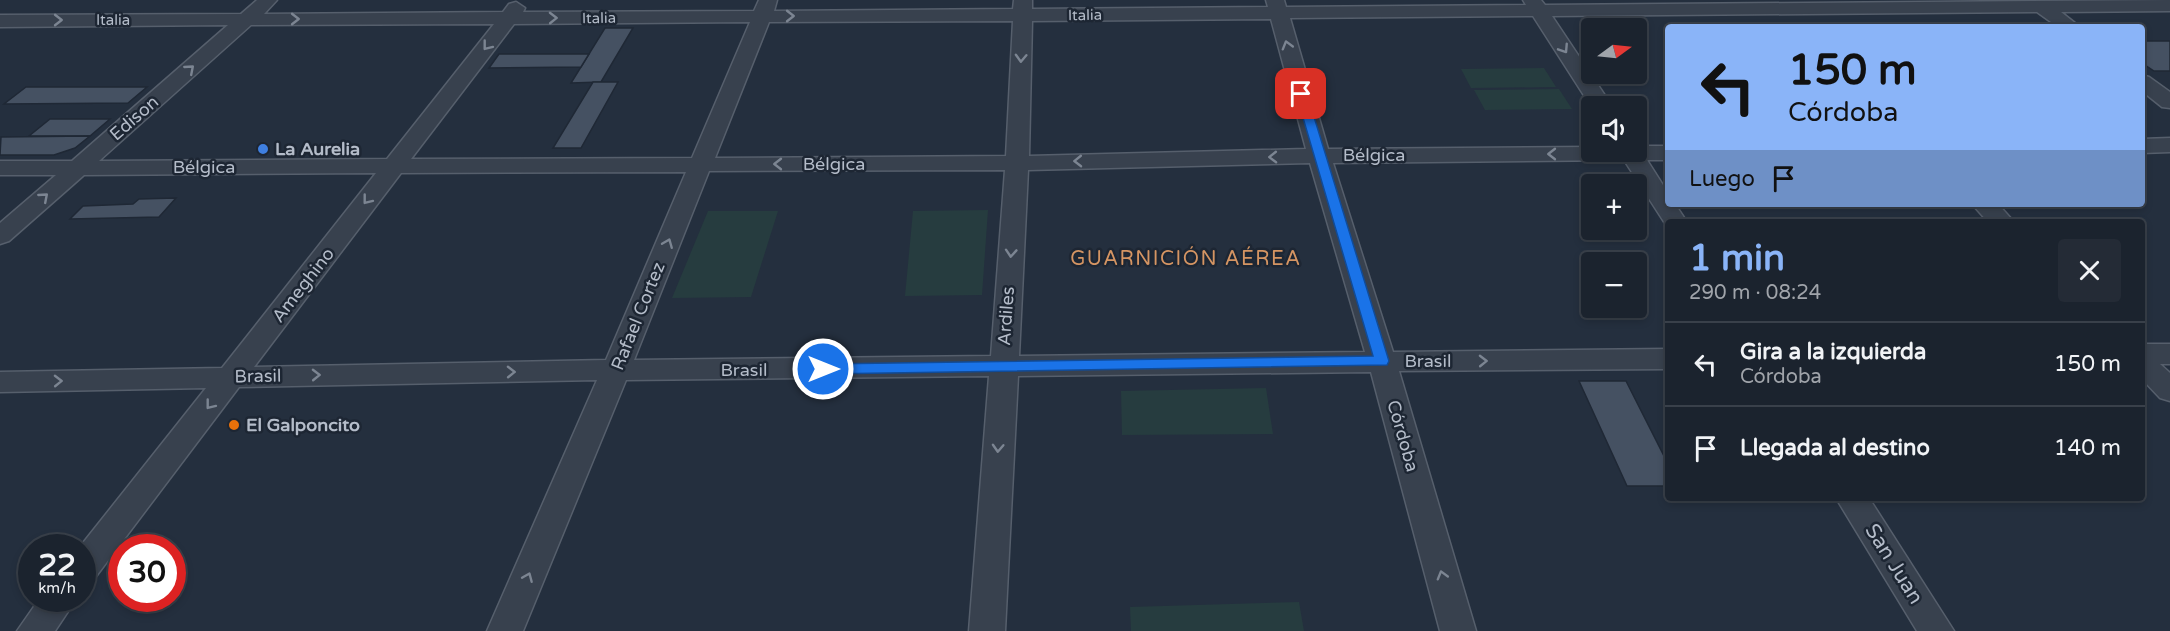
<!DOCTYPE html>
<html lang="es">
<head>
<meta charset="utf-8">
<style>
	:root { --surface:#1b232e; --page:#242b36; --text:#f1f3f6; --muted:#a0a4aa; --line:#39404a; --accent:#8ab4f8 }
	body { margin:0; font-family:"Varela Round",sans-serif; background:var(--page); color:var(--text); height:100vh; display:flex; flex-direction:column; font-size:22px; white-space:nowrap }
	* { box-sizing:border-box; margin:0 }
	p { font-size:20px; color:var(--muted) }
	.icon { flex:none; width:33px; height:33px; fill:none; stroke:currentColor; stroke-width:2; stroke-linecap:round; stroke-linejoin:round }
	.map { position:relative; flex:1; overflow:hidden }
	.panel { position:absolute; left:1665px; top:219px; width:480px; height:282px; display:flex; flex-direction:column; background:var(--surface); border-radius:6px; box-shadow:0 3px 9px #0003,0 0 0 2px var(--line) }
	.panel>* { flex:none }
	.top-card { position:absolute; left:1665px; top:24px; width:480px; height:183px; border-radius:6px; box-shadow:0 3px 9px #0003,0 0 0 2px var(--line); background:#8ab4f8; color:#111; overflow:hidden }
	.needle { width:39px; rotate:75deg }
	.tools { position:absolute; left:1581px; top:18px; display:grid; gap:12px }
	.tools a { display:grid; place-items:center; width:66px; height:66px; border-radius:6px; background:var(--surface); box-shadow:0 3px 9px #0003,0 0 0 2px var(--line); font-size:30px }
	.speed { position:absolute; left:18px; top:534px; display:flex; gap:12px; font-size:30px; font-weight:700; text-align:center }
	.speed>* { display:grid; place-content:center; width:78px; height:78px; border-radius:50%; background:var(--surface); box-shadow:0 3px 9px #0003,0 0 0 2px var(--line); line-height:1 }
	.speed small { font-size:15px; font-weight:400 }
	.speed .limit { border:9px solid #d22; background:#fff; color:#111 }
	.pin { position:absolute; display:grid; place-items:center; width:51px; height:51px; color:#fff; margin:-26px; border-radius:12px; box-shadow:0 3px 9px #0006 }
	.me { position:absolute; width:66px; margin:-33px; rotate:90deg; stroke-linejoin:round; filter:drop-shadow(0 0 4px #0008) }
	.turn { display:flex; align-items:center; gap:21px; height:126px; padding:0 24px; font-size:27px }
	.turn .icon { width:78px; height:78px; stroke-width:2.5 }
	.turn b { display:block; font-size:42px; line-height:51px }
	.then { display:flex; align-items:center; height:57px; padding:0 24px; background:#0003; gap:12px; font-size:22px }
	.round { display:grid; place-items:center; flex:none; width:63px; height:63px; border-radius:6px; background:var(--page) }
	.overview { display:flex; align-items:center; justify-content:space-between; height:102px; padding:0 24px }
	h1 { font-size:36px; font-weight:700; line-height:45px; color:var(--accent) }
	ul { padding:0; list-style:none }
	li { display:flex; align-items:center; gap:18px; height:84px; padding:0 24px; border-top:2px solid var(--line) }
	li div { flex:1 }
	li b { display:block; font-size:22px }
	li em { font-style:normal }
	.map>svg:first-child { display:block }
	.green { fill:#263c3f }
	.building { fill:#455162; stroke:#1f2835; stroke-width:1.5 }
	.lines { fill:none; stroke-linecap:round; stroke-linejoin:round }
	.street-casing { stroke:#565f6c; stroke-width:3 }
	.street { fill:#38414e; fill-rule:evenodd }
	.oneway { stroke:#7c8592 }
	.route { fill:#1a73e8; stroke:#114b97; stroke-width:1.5 }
	.shop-dot { fill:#3f7fe0; stroke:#1d2633; stroke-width:2 }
	.food-dot { fill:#e8710a; stroke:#1d2633; stroke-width:2 }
	.labels { text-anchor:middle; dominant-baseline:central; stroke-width:5; stroke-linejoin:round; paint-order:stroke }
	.far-street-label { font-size:15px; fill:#b4bcc9; stroke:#1d2633 }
	.street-label { font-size:18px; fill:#b4bcc9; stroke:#1d2633 }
	.poi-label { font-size:18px; font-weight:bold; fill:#b4bcc9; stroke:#1d2633; text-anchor:start }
	.neighbourhood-label { font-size:20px; letter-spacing:1.5px; fill:#d59563; stroke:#1d2633 }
	.near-street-label { font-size:21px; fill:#b4bcc9; stroke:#1d2633 }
</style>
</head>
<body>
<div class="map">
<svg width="2170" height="631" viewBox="0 0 2170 631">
	<rect width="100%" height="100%" fill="#242f3e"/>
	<g class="green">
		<path d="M1544 68 1556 87 1471 88 1461 69Z"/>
		<path d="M1559 89 1572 109 1485 110 1474 90Z"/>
		<path d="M988 210 982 295 905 296 913 211Z"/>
		<path d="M708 211H778L751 297 672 298Z"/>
		<path d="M1266 388 1273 434 1122 435 1121 391Z"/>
		<path d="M1299 602 1304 631H1131L1130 607Z"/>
	</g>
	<g class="building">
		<path d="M605 28H633L601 82 571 83Z"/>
		<path d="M2142 41H2170V71H2154L2142 63Z"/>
		<path d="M499 54H589L581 67 489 68Z"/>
		<path d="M593 82H618L581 148H553Z"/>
		<path d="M26 87H147L128 103 4 104Z"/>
		<path d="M50 119H110L90 136H29Z"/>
		<path d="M90 136 75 148 54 155H0L1 137Z"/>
		<path d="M176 198 159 217 70 219 83 206 133 204 139 199Z"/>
		<path d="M1579 381H1626L1668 464V486H1627Z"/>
	</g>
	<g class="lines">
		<defs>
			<g id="street">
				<path d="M257 0H277L264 14 503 12 509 4 516 2 525 8 523 12 754 11 759 0H777L774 11 1013 9 1014 0H1032V9L1268 7 1266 0H1284L1286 7 1526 5 1523 0H1541L1545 5 2170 0V11L2061 12 2080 27H2058L2037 12 1552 16 1612 106 1592 108 1533 16 1290 18 1328 149 1592 147V152H1636V146H1668V160H1647L1668 193V204H1675L1687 222H1668V228L1624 160 1333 163 1393 352 1668 349V369L1399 371 1476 631H1440L1371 372 1018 376 1005 631H969L989 376 626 380 523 631H487L597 380 239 387 94 579 82 583V548H79L206 388 0 392V372L222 368 376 173 84 175 9 241 0 244V223L56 175H0V161H72L228 25 0 27V15L241 14ZM1271 19 1306 149 1029 156 1032 21ZM1013 21 1006 156 715 158 769 22ZM750 22 692 158 411 159 514 24ZM494 24 387 159 99 161 251 25ZM1310 163 1365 352 1019 356 1028 170ZM1005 170 991 356 634 360 709 171ZM686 172 606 360 254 367 401 173Z"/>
				<path d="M2142 75 2149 77 2170 92V108L2162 107 2142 91Z"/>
				<path d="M2170 138V152L2142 153V139Z"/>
				<path d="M1972 204H1998L2014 222H1988Z"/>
				<path d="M2142 344H2170V364H2160L2170 373V401L2160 398 2142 379Z"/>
				<path d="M1836 498H1869L1954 631H1917Z"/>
				<path d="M40 598H77L55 631H17Z"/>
			</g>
		</defs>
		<use href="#street" class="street-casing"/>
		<use href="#street" class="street"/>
	</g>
	<defs><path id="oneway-chevron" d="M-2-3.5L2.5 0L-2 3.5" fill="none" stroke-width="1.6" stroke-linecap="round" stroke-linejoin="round" transform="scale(1.5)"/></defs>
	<g class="oneway">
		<use href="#oneway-chevron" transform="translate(790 16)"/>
		<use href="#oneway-chevron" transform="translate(553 18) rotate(-1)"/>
		<use href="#oneway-chevron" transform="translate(295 19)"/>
		<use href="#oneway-chevron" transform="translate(58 20)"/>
		<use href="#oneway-chevron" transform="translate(1287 45) rotate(-106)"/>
		<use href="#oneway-chevron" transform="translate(487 46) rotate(128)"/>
		<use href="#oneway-chevron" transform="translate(1564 49) rotate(57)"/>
		<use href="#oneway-chevron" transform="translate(1021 58) rotate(92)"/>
		<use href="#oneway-chevron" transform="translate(190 69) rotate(-41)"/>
		<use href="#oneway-chevron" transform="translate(1552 154) rotate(180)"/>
		<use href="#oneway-chevron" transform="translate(1273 157) rotate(179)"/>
		<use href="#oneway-chevron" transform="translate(1078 161) rotate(179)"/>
		<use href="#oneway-chevron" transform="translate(778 164) rotate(180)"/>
		<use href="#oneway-chevron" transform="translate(44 197) rotate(-41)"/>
		<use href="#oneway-chevron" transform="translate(367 200) rotate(128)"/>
		<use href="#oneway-chevron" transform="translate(668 243) rotate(-68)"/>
		<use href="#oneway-chevron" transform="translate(1011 253) rotate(94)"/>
		<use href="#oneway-chevron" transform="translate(1483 361) rotate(-1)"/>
		<use href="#oneway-chevron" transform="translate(511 372) rotate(-1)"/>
		<use href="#oneway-chevron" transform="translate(316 375) rotate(-1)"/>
		<use href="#oneway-chevron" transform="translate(58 381) rotate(-1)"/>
		<use href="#oneway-chevron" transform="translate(210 405) rotate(128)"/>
		<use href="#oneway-chevron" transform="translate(998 448) rotate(93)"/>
		<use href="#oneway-chevron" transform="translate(1442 575) rotate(-106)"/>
		<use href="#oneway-chevron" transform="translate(528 577) rotate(-67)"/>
	</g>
	<path class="route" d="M1301 91 1307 94 1389 361 1387 365 823 374 815 369 823 364 1373 356 1296 94Z"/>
	<circle class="shop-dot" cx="263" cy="149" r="6"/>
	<circle class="food-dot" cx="234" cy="425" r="6"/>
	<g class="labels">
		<g class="far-street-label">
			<text transform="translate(1085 15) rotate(-1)">Italia</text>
			<text transform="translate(599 18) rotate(-1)">Italia</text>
			<text x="113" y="20">Italia</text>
		</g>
		<g class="street-label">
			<text transform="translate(134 118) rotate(-41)">Edison</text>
			<text x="1374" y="155">Bélgica</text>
			<text x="834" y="164">Bélgica</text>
			<text x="204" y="167">Bélgica</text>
			<text transform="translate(303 285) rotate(-52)">Ameghino</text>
			<text transform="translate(638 316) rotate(-68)">Rafael Cortez</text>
			<text transform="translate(1006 316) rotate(-86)">Ardiles</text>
			<text x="1428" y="361">Brasil</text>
			<text x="744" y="370">Brasil</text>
			<text transform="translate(258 376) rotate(-1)">Brasil</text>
			<text transform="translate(1403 436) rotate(74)">Córdoba</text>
		</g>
		<g class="poi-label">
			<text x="275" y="149">La Aurelia</text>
			<text x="246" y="425">El Galponcito</text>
		</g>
		<g class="neighbourhood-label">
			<text x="1186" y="259">GUARNICIÓN AÉREA</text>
		</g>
		<g class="near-street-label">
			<text transform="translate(1894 564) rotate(58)">San Juan</text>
		</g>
	</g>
</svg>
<div class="tools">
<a><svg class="needle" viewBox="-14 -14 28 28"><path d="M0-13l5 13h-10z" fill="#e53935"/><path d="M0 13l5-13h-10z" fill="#a0a4aa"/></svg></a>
<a><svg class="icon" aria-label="sound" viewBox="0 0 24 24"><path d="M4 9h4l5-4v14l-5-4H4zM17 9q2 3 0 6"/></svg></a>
<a>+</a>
<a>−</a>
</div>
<div class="speed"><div>22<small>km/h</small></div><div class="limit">30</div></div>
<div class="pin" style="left:1301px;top:94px;background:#d93025"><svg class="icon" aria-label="arrive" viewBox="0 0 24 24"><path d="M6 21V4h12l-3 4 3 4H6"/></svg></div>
<svg class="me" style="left:823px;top:369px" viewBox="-20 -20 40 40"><circle r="17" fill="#1a73e8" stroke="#fff" stroke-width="3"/><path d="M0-11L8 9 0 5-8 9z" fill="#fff"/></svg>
<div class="top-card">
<div class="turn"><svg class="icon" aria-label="left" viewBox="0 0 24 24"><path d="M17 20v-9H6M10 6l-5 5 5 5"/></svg><div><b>150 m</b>Córdoba</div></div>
<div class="then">Luego<svg class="icon" aria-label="arrive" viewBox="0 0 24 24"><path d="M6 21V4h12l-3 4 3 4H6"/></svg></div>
</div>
<section class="panel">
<div class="overview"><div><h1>1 min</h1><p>290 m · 08:24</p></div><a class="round"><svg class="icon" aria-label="close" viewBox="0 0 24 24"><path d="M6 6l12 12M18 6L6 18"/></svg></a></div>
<ul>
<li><svg class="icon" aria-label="left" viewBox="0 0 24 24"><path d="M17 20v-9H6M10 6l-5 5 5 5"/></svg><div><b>Gira a la izquierda</b><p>Córdoba</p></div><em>150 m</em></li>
<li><svg class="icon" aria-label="arrive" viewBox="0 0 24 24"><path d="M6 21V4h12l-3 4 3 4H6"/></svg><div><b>Llegada al destino</b></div><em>140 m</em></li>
</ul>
</section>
</div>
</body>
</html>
